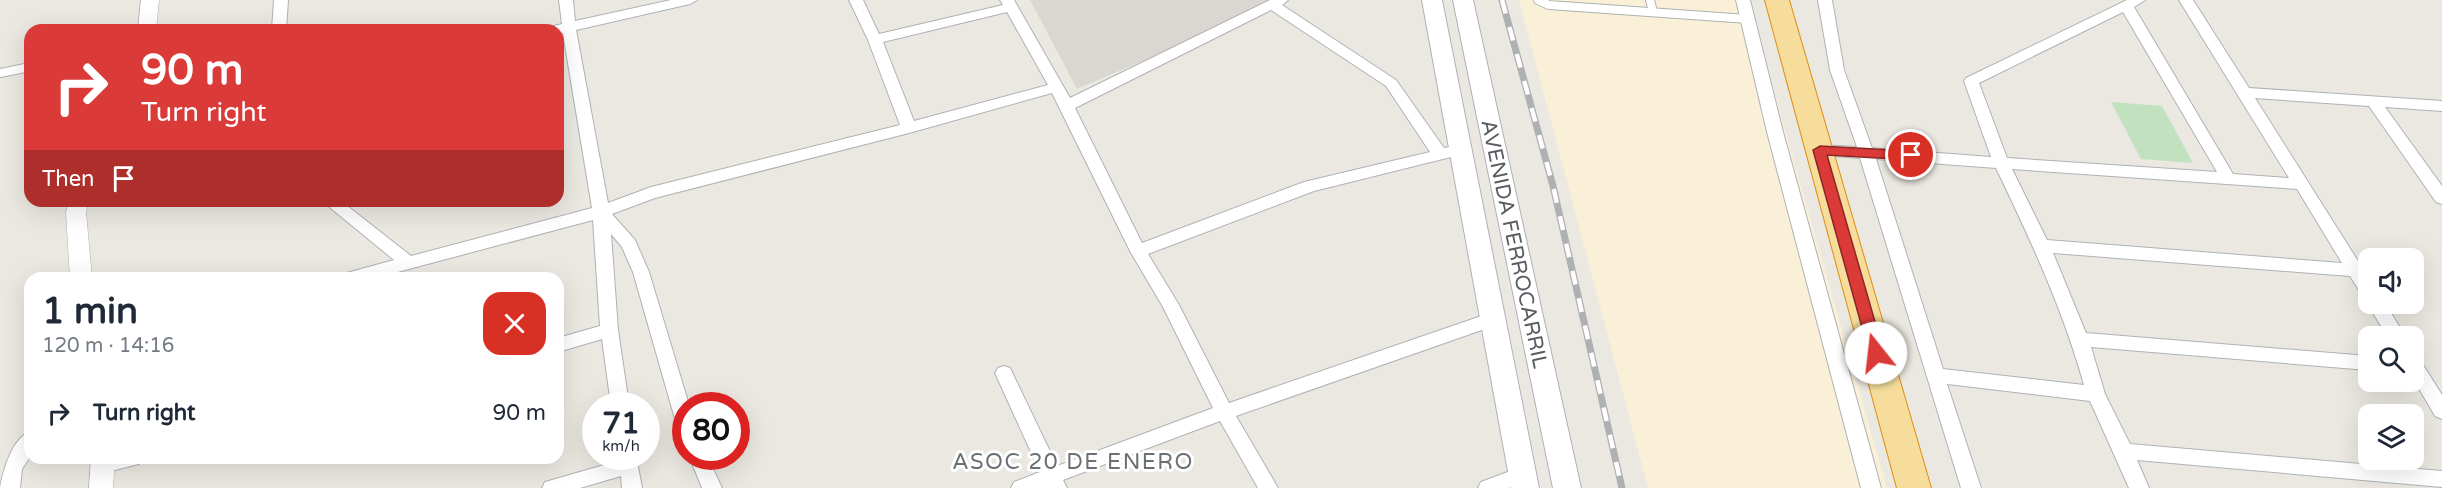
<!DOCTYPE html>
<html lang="en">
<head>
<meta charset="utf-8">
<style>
	:root { --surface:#fff; --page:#f6f6f7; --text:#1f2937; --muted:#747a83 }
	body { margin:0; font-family:"Varela Round",sans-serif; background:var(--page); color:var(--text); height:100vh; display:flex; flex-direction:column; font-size:22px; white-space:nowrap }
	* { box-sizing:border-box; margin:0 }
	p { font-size:20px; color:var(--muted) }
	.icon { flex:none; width:33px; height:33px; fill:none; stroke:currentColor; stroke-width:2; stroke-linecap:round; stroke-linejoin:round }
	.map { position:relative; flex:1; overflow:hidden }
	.sheet { position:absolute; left:24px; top:272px; width:540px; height:192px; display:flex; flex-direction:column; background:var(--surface); border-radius:18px; box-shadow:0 6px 24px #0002 }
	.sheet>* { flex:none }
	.banner { position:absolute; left:24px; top:24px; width:540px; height:183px; border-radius:18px; box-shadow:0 6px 24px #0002; background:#da3a38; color:#fff; overflow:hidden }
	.fabs { position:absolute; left:2358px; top:248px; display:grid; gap:12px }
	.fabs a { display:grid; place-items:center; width:66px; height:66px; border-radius:12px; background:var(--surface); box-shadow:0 6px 24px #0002; font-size:30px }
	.speed { position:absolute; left:582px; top:392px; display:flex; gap:12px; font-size:30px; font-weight:700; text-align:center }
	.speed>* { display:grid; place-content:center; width:78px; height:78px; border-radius:50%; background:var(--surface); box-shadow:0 6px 24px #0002; line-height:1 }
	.speed small { font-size:15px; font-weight:400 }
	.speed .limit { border:9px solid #d22; background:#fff; color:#111 }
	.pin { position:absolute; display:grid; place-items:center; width:51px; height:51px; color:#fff; margin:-26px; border:3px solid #fff; border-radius:50%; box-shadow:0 2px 6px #0007 }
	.me { position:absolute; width:66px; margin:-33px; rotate:344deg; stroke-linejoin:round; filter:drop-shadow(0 0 4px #0008) }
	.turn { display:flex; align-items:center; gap:21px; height:126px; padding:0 18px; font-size:27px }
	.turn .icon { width:78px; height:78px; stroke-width:2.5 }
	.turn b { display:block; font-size:42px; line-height:51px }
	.then { display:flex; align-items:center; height:57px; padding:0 18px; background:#0003; gap:12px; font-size:22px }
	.round { display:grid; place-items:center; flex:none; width:63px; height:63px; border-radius:18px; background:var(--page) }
	.headline { display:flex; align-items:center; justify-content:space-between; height:102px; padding:0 18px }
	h1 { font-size:36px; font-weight:800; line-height:45px }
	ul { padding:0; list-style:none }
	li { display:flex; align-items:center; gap:18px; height:78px; padding:0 18px }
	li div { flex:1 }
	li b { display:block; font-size:22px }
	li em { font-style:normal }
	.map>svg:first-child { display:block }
	.commercial { fill:#faf0d7 }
	.industrial { fill:#dad7d3 }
	.green { fill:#c1e1bf }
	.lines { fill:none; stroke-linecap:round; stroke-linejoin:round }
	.service-casing { stroke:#aeb2b5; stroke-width:10 }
	.minor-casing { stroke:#aeb2b5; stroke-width:2 }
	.tertiary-casing { stroke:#aeb2b5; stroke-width:1 }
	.secondary-casing { stroke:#aeb1b5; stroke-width:2 }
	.trunk-casing { stroke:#da8f12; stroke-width:2 }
	.service { stroke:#fff; stroke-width:8 }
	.minor { fill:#fff; fill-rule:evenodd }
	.tertiary { fill:#fff; fill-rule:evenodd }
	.secondary { fill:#fff; fill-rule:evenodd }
	.trunk { fill:#f6dd9c; fill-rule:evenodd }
	.rail-casing { stroke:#afb0b1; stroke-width:7 }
	.rail { stroke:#fff; stroke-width:4.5; stroke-dasharray:14; stroke-linecap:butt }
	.route { fill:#da3a38; stroke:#8e2624; stroke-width:1.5 }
	.labels { text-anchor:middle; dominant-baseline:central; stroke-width:6; stroke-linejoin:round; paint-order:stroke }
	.street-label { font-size:21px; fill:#595d61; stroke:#fff }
	.neighbourhood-label { font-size:22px; letter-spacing:1.5px; fill:#6a6f72; stroke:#fff }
</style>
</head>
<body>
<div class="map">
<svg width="2442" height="488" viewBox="0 0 2442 488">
	<rect width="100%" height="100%" fill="#ebe8e1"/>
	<path class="commercial" d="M1519 0H1748L1887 488H1648Z"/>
	<path class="industrial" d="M1030 0H1285L1077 89Z"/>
	<path class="green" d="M2111 102 2162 106 2193 163 2141 159Z"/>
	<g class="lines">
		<defs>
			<g id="service">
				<path d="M1538 0 1549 5 1748 19"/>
				<path d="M1650 0 1653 12"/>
				<path d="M0 73 30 67"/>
			</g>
			<g id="minor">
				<path d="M274 0H288L286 30H272Z"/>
				<path d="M559 0H573L575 21 671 0H697L690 4 576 30 608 203 651 187 900 125 868 40 849 0H863L879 34 1003 5 1000 0H1014L1070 98 1270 0H1288L1282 5 1396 80 1444 148 1459 145 1464 146 1467 150 1464 154 1459 155 1314 191 1148 254 1179 305 1229 403 1493 312 1499 314 1502 319 1499 324 1236 416 1278 488H1258L1220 421 1063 480 1067 488H1011L1014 482 1040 472 995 373 998 368 1004 366 1010 368 1057 466 1213 408 1163 307 1130 251 1052 93 909 133 655 198 612 214 635 240 649 272 689 405H686V433L679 431 677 426 633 272 622 247 611 234 618 330 629 405H611L602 339 558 352V338L600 326 593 220 375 278H341L343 274 394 260 322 201H341L411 256 592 208 563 33 558 34V30H548L550 27 562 24ZM1271 10 1386 86 1430 152 1304 182 1142 243 1075 108ZM1007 12 1048 85 914 121 883 42Z"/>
				<path d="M1736 0H1750L1783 132 1881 488H1861L1767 132Z"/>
				<path d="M1818 0H1832L1844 70 1872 148 1991 157 1964 81 1966 78 2127 0H2145L2134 7 2233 174 2289 178 2179 0H2193L2249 88 2442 101V111L2385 107 2442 186V204L2436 202 2369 106 2255 98 2368 277V296L2362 295 2350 276 2053 253 2086 333 2368 356V370L2091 347 2105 394 2130 444 2442 471V487L2137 460 2149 488H2129L2090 401 1947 384 1981 488H1961L1860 158 1820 155 1815 154 1812 150 1815 146 1820 145 1857 147 1830 70ZM2123 12 2217 172 2007 158 1979 83ZM1876 159 1996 168C2030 239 2063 309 2084 385L1943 369ZM2012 169 2297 189 2342 263 2047 240Z"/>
				<path d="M2368 301V303H2385L2405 336H2387L2367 303Z"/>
				<path d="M2414 358 2420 360 2442 395V419L2435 416 2414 380Z"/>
				<path d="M30 432V457L22 469 20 488H0C3 471 12 438 30 432Z"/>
				<path d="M618 456H636L642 488H622L621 476 580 488H542L545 482 618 461Z"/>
				<path d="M689 456H707L722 488H702Z"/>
				<path d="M102 458H141L139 464 103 473 96 471 93 465 96 459Z"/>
				<path d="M1521 467 1528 469 1531 475 1528 481 1509 488H1478L1481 482Z"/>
			</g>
			<g id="tertiary">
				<path d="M141 0H159L156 30H138Z"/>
				<path d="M69 201H89L86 212 92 278H70L66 212Z"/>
				<path d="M91 458H115L113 488H89Z"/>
			</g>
			<g id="secondary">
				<path d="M1422 0H1442L1539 488H1511Z"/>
				<path d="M1453 0H1473L1581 488H1553Z"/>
			</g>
			<path id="trunk" d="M1765 0H1789L1931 488H1897Z"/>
		</defs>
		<use href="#service" class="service-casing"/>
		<use href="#minor" class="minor-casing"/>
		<use href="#tertiary" class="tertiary-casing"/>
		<use href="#secondary" class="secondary-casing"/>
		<use href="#trunk" class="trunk-casing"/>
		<use href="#service" class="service"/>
		<use href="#minor" class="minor"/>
		<use href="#tertiary" class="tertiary"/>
		<use href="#secondary" class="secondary"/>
		<use href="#trunk" class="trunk"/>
		<defs>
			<path id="rail" d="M1502 0 1553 186 1622 488"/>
		</defs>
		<use href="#rail" class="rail-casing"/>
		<use href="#rail" class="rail"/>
	</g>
	<path class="route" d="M1820 146 1911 151 1917 155 1911 160 1827 155 1884 353 1882 357H1871L1869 353 1813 150Z"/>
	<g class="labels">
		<g class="street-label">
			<text transform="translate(1514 244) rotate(78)">AVENIDA FERROCARRIL</text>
		</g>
		<g class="neighbourhood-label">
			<text x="1073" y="462">ASOC 20 DE ENERO</text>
		</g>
	</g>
</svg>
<div class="fabs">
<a><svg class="icon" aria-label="sound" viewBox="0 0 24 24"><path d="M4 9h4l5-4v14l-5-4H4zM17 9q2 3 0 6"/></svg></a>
<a><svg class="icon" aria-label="search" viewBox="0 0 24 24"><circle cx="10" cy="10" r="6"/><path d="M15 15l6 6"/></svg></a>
<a><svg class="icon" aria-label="layers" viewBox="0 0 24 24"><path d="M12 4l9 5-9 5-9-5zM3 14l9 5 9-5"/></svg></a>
</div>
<div class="speed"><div>71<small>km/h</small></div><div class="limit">80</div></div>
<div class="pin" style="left:1911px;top:155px;background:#d93025"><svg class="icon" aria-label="arrive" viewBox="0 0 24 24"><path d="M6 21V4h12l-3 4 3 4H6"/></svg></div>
<svg class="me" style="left:1876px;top:353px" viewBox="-20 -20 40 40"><circle r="19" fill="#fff"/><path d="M0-13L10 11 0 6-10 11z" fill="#da3a38"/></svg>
<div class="banner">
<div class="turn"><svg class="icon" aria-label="right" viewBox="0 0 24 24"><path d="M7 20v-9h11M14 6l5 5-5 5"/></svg><div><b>90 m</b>Turn right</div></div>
<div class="then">Then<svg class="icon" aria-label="arrive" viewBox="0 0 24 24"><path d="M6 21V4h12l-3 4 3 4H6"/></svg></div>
</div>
<section class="sheet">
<div class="headline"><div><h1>1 min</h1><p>120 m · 14:16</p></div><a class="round" style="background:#d93025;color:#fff"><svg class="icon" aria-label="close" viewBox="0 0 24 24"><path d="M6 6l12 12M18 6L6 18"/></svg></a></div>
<ul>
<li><svg class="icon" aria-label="right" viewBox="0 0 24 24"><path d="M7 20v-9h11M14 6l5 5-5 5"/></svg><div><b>Turn right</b></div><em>90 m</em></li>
</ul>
</section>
</div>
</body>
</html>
